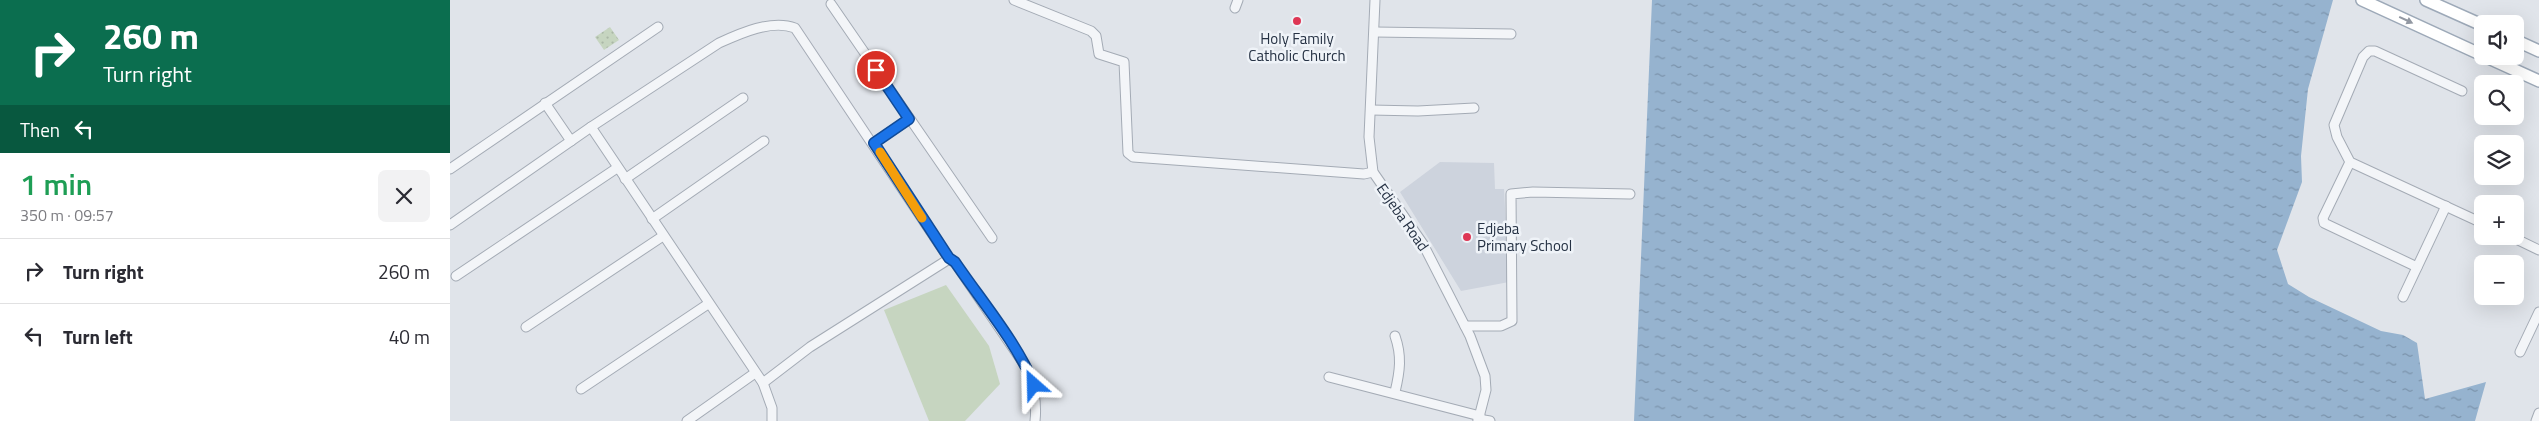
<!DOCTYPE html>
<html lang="en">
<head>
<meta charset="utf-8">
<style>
	:root { --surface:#fff; --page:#f2f2f3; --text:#2b2b33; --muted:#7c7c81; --line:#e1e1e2 }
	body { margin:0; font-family:"Titillium Web",sans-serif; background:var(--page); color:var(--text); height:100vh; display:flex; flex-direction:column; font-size:19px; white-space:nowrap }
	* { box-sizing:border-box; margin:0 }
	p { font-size:16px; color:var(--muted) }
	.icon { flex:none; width:28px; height:28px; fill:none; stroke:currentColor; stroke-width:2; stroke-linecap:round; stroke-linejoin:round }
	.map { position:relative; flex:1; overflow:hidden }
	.details { display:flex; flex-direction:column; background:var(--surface); width:450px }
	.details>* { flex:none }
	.guide { background:#0b6e4f; color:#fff; overflow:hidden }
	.controls { position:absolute; left:2024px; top:15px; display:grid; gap:10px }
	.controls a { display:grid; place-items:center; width:50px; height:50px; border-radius:8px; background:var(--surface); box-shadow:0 5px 20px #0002; font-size:25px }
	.pin { position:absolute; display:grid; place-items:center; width:42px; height:42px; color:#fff; margin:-21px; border:2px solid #fff; border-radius:50%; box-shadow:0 1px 5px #0007 }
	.me { position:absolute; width:55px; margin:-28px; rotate:335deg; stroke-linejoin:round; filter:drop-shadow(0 0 4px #0008) }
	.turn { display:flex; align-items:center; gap:18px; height:105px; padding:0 20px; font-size:22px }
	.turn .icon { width:65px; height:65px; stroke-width:2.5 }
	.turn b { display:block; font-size:35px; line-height:42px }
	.then { display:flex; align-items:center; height:48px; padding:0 20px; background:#0003; gap:10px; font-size:19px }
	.round { display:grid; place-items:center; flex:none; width:52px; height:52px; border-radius:8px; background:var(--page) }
	.headline { display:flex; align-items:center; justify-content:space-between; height:85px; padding:0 20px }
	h1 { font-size:30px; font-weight:600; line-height:38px; color:#1e9e55 }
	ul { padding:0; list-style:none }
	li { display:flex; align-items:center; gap:15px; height:65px; padding:0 20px; border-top:1px solid var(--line) }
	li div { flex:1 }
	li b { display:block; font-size:19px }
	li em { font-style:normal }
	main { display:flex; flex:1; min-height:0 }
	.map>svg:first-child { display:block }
	.built { fill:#cdd3dd }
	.grass { fill:url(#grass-dots) }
	.park { fill:#c6d5c0 }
	.water { fill:url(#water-ripples) }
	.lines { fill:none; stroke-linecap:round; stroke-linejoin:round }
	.minor-casing { stroke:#a4abb5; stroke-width:11 }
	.major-casing { stroke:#9da9b8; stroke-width:14 }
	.minor { stroke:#f3f5f8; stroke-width:9 }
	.major { stroke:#fff; stroke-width:11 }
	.oneway { fill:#9298a2 }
	.route-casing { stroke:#114b97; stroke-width:12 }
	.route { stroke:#1a73e8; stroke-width:9 }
	.slow { stroke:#f59e0b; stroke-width:9 }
	.poi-dot { fill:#de3654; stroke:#eff3f8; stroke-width:2 }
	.labels { text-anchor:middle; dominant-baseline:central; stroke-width:5; stroke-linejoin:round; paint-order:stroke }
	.poi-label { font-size:15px; fill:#263244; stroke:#eff3f8 }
	.street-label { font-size:15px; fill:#263244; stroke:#eff3f8 }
</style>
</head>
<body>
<main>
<section class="details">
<div class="guide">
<div class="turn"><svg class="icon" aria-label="right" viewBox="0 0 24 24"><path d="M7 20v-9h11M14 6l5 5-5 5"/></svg><div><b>260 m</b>Turn right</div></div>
<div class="then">Then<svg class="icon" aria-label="left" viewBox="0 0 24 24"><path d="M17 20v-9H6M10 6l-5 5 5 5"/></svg></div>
</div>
<div class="headline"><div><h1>1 min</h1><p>350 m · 09:57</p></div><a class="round"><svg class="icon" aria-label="close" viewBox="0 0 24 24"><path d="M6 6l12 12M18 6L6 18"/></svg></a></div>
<ul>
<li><svg class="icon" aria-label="right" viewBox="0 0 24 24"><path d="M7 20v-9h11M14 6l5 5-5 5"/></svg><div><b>Turn right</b></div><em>260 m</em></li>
<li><svg class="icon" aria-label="left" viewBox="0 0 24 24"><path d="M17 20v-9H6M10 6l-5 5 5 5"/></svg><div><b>Turn left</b></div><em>40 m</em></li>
</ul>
</section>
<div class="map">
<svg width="2089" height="421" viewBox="0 0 2089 421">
	<defs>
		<pattern id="grass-dots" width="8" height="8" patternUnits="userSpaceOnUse" patternTransform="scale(1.25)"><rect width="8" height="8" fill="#c6d5c0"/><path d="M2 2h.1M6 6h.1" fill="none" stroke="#aab7a6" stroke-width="1.8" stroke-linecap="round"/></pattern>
		<pattern id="water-ripples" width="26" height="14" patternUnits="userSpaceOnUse" patternTransform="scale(1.25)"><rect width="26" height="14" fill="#96b3cf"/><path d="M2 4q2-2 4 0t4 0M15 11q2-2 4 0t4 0" fill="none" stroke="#7a92aa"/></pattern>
	</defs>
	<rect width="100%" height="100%" fill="#e0e4ea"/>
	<path class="built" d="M990 162 1044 163 1045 189H1054L1059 282 1011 291 950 192Z"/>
	<path class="grass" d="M160 27 169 40 154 50 145 37Z"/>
	<path class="park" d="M496 285 539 346 550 384 515 421H479L434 310Z"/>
	<path class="water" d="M1202 0H1883L1858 89 1851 156 1852 182 1827 250 1838 284 1859 297 1931 331 1953 335 1967 343 1975 399 2036 382 2025 421H1184Z"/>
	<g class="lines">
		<defs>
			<g id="minor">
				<path d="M564 0 641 31 646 36 649 54 674 62 678 153 683 157 914 174 923 172"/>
				<path d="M925 0 919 137 923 172 973 244 1020 336 1035 376 1036 390 1028 421"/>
				<path d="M381 4 542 238"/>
				<path d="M785 8 788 0"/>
				<path d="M925 32 1061 34"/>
				<path d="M2012 91 1925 51H1919L1913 57 1884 125 1887 137 1900 162 2032 223"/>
				<path d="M95 103 121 141"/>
				<path d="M921 110 968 111 1024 108"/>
				<path d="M141 127 313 383 322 408V421"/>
				<path d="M424 143 459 119"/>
				<path d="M1900 162 1873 218 1874 223 1967 267"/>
				<path d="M0 169 208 27"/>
				<path d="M175 179 293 98"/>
				<path d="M202 219 314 141"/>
				<path d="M0 225 141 127 269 43C291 33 322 19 345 28L499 259"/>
				<path d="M2060 236 2089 250"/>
				<path d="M6 276 167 168"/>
				<path d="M1953 297 1996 206"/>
				<path d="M1015 326H1051L1062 321 1061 194 1083 192 1180 194"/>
				<path d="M76 327 213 236"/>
				<path d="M945 336C952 356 950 371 945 392"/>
				<path d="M2070 352 2089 312"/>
				<path d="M879 377 1030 416"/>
				<path d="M313 383 360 347 499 259 505 263 578 370C584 387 587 403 585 421"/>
				<path d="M131 389 258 304"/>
				<path d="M1028 419 1040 421"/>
				<path d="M237 421 305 373"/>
				<path d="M2086 421 2089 413"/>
			</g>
			<g id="major">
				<path d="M1912 0 2032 55"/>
				<path d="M1976 0 2032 25"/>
				<path d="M2065 40 2089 51"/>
				<path d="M2034 56 2089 81"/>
			</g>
		</defs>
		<use href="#minor" class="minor-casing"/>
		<use href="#major" class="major-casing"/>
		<use href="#minor" class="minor"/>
		<use href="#major" class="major"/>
	</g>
	<defs><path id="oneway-solid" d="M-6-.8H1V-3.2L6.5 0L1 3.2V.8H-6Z" transform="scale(1.25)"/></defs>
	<use class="oneway" href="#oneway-solid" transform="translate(1956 20) rotate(25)"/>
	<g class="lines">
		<defs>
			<path id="route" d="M426 70 459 119 424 143 499 258 505 262C530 299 568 344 584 385"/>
		</defs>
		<use href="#route" class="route-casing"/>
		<use href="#route" class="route"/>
		<path class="slow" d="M430 152 472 218"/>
	</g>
	<g class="poi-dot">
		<circle cx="847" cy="21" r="5"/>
		<circle cx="1017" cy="237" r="5"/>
	</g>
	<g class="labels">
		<g class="poi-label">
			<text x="847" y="38">Holy Family<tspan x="847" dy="17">Catholic Church</tspan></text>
			<text x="1027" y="228" text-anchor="start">Edjeba<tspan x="1027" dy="17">Primary School</tspan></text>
		</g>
		<g class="street-label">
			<text transform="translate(953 217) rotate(55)">Edjeba Road</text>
		</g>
	</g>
</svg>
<div class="controls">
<a><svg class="icon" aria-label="sound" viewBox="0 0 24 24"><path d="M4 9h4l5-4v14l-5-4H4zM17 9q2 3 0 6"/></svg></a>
<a><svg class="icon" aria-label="search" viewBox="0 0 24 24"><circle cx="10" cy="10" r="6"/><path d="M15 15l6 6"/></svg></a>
<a><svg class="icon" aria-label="layers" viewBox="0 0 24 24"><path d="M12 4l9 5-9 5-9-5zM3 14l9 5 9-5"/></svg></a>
<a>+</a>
<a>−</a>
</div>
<div class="pin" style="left:426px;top:70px;background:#d93025"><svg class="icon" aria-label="arrive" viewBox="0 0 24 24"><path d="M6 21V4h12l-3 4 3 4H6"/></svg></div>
<svg class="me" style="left:584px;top:385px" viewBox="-20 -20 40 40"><path d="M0-17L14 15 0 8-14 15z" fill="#1a73e8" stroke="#fff" stroke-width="4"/></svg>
</div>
</main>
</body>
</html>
